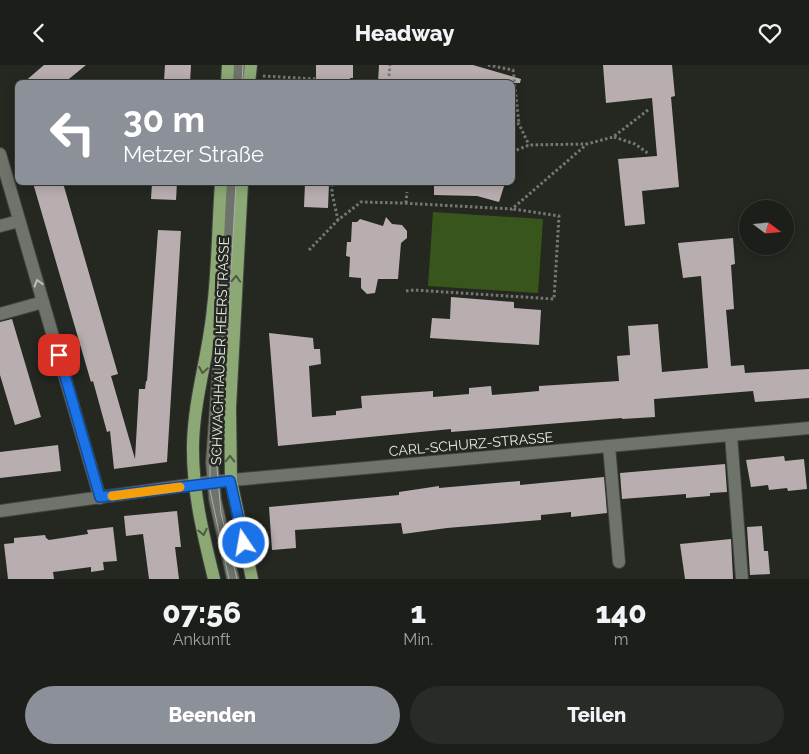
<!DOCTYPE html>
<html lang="de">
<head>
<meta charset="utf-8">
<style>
	:root { --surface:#1b1e19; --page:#282b26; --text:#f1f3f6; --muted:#a0a2a2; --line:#393c38; --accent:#8c9099 }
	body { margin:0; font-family:Raleway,sans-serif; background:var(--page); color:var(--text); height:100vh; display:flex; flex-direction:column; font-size:19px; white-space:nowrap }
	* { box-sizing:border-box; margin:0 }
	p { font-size:16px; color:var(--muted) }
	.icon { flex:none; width:28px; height:28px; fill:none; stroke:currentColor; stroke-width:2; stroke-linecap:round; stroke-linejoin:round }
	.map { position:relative; height:514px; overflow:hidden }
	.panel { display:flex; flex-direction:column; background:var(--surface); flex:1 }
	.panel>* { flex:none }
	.top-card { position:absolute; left:15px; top:15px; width:500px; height:105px; border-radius:8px; box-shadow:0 2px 12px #0003,0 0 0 1px var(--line); background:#8c9099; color:#fff; overflow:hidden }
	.needle { width:32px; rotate:106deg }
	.controls { position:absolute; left:739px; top:135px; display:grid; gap:10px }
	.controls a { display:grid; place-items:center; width:55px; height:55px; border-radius:50%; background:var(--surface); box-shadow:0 2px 12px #0003,0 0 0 1px var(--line); font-size:25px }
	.pin { position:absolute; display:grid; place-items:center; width:42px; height:42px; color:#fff; margin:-21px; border-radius:10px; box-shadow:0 2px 8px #0006 }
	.me { position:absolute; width:55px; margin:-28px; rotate:348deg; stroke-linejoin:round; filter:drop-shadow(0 0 4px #0008) }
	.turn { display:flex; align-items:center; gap:18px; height:105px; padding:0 25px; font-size:22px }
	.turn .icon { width:65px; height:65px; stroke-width:2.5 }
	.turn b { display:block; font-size:35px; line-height:42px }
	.eta { display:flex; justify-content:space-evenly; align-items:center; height:85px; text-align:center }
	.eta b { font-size:30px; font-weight:800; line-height:35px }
	.action { display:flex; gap:10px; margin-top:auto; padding:10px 25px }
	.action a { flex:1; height:58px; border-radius:30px; background:var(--accent); color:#fff; font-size:20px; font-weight:800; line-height:58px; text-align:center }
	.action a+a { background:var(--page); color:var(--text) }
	header { display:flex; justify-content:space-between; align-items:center; height:65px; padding:0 25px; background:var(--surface); font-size:22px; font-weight:800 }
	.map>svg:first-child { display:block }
	.green { fill:#38561b }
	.building { fill:#b8aeb0 }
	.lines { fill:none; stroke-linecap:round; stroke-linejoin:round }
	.minor-casing { stroke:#424440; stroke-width:14 }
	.major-casing { stroke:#424440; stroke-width:14 }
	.path { stroke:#757873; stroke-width:3; stroke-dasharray:2.5 2.5; stroke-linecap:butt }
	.minor { stroke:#6e736b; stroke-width:12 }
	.major { stroke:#8ba875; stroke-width:12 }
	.tram { stroke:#acafaa; stroke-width:1 }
	.oneway { stroke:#4d5b43 }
	.oneway2 { stroke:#bdc0bb }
	.route-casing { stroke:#114b97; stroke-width:12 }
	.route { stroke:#1a73e8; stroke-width:9 }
	.slow { stroke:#f59e0b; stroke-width:9 }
	.labels { text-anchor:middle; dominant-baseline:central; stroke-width:5; stroke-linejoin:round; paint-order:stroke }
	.street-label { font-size:14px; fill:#e8eae6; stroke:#242821 }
</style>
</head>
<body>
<header><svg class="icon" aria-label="back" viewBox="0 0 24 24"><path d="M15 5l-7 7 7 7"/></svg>Headway<svg class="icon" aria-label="heart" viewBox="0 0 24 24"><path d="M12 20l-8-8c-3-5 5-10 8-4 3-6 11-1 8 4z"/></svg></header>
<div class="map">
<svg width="809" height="514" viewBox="0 0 809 514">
	<rect width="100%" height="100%" fill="#242821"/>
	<path class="green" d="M433 147 543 154 538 228 428 221Z"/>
	<g class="building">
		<path d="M44 0H86L64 18H23Z"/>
		<path d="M165 0H191L190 18 164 16Z"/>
		<path d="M316 0H353V13H350V18H316Z"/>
		<path d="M379 0H473L521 14 520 18H378Z"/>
		<path d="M603 0H672L675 31 671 32 679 122 642 126 645 159 625 161 618 94 657 91 652 33 606 38Z"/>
		<path d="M33 118H63L118 309 111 311 135 394 139 324H145L146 316H147L158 165 181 166 167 397 114 404 110 366 107 367 93 316 91 317Z"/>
		<path d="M152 118H177L176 135 151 134Z"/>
		<path d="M305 118H329L328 143 304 142Z"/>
		<path d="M434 118H505L499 137 477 131 434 130Z"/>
		<path d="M386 152 392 159 402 160 407 166V173L401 178 398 214H378L375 228 367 229 361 223V213L349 212 350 192 346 191 347 177H351L352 157H357L360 154 383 161Z"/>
		<path d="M733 173 735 199 731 200 734 244 726 245 731 301 744 300 745 308 809 304V333L755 337 753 326 654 334 655 352 622 354V353L451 367V364L278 381 269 268 313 273 314 284H320L321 299 309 301 312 352 336 350V346L362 343 361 331 433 326V332L469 329V323L491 321 492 330 539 326V321L619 316 617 291 630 290 628 261 658 259 662 307 708 303 701 211 683 213 678 178Z"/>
		<path d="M451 232 514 237V243L541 245 539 280 430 273 432 253 450 254Z"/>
		<path d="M12 254 41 352 15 360 0 310V257Z"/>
		<path d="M58 380 61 406 0 413V387Z"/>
		<path d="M784 391 785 396 804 394 807 424 788 426 787 423 769 425 768 420 751 422 746 395Z"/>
		<path d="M725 399 727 427 710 428V431L686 433V429L622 434 620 408Z"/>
		<path d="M604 412 607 448 571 452V447L541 450V455L447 463 403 469 401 458 295 465 296 483 272 485 269 442 399 430V427L439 421V423L520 416V420Z"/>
		<path d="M177 446 181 482H175L179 514H149L143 469 126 471 124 451Z"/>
		<path d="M762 461 764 486H768L770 509 750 510 747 462Z"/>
		<path d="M113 462 117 496 103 497 104 505 91 507V502L53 507 54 514H8L4 479 14 478V473L45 470 46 473 49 475 88 469 87 465Z"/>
		<path d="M731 474 733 514H685L680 479Z"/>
	</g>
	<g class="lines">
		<defs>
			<g id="minor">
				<path d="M238 18 239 0"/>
				<path d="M0 89 100 433"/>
				<path d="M232 118 212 397 215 434 233 514"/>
				<path d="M0 161 19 156"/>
				<path d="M0 249 43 237"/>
				<path d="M731 370 742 514"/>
				<path d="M609 381 619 497"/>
				<path d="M0 446 210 417 809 363"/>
			</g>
			<g id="major">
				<path d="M227 18 228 0"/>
				<path d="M249 18 251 0"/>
				<path d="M242 118 230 343 231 416 252 514"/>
				<path d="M214 514C203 469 192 425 193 379 194 333 209 288 213 243 218 202 218 159 221 118"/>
			</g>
		</defs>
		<use href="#minor" class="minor-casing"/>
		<use href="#major" class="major-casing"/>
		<g class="path">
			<path d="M488 0 513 5 519 59"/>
			<path d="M263 11 316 14"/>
			<path d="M389 11 390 0"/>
			<path d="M512 58 519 59 529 80"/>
			<path d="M614 72 635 79 649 89"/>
			<path d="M512 87 529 80 586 79"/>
			<path d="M332 119V128L338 155"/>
			<path d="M406 138 407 127"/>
			<path d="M309 185 338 155 361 137 401 138 512 144 587 79 613 72 648 45"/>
			<path d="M406 226 414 225 554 234 559 151 513 144"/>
		</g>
		<use href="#minor" class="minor"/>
		<use href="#major" class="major"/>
		<g class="tram">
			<path d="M242 18 243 0"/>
			<path d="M236 118 227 279 216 392 221 448 237 514"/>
			<path d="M218 297 221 250"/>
			<path d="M213 349 210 380V425L229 514"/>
		</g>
	</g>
	<defs><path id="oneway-chevron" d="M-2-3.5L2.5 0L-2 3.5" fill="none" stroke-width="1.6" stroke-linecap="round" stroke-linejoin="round" transform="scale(1.25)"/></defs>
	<g class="oneway">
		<use href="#oneway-chevron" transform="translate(236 214) rotate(-87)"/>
		<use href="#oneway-chevron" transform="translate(203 305) rotate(100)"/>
		<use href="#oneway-chevron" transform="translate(230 394) rotate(-90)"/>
		<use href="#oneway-chevron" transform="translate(203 467) rotate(77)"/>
	</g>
	<use class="oneway2" href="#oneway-chevron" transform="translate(38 218) rotate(-106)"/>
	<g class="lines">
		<defs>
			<path id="route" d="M59 290 100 432 230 416 244 478"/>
		</defs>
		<use href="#route" class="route-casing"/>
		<use href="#route" class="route"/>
		<path class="slow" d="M112 431 180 422"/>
	</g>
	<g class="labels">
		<g class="street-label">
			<text transform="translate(220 286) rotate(-88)">SCHWACHHAUSER HEERSTRASSE</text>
			<text transform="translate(471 379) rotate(-5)">CARL-SCHURZ-STRASSE</text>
		</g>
	</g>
</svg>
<div class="controls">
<a><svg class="needle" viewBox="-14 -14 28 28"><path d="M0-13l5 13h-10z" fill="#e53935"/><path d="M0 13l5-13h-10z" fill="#a0a2a2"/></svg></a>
</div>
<div class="pin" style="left:59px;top:290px;background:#d93025"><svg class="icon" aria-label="arrive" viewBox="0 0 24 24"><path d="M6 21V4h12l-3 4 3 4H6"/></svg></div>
<svg class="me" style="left:244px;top:478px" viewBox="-20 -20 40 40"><circle r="17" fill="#1a73e8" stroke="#fff" stroke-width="3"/><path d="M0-11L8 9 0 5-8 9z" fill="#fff"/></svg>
<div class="top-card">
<div class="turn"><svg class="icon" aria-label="left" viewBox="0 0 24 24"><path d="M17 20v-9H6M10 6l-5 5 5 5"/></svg><div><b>30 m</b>Metzer Straße</div></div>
</div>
</div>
<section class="panel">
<div class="eta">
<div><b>07:56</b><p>Ankunft</p></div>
<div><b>1</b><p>Min.</p></div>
<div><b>140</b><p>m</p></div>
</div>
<div class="action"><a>Beenden</a><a>Teilen</a></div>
</section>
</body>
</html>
